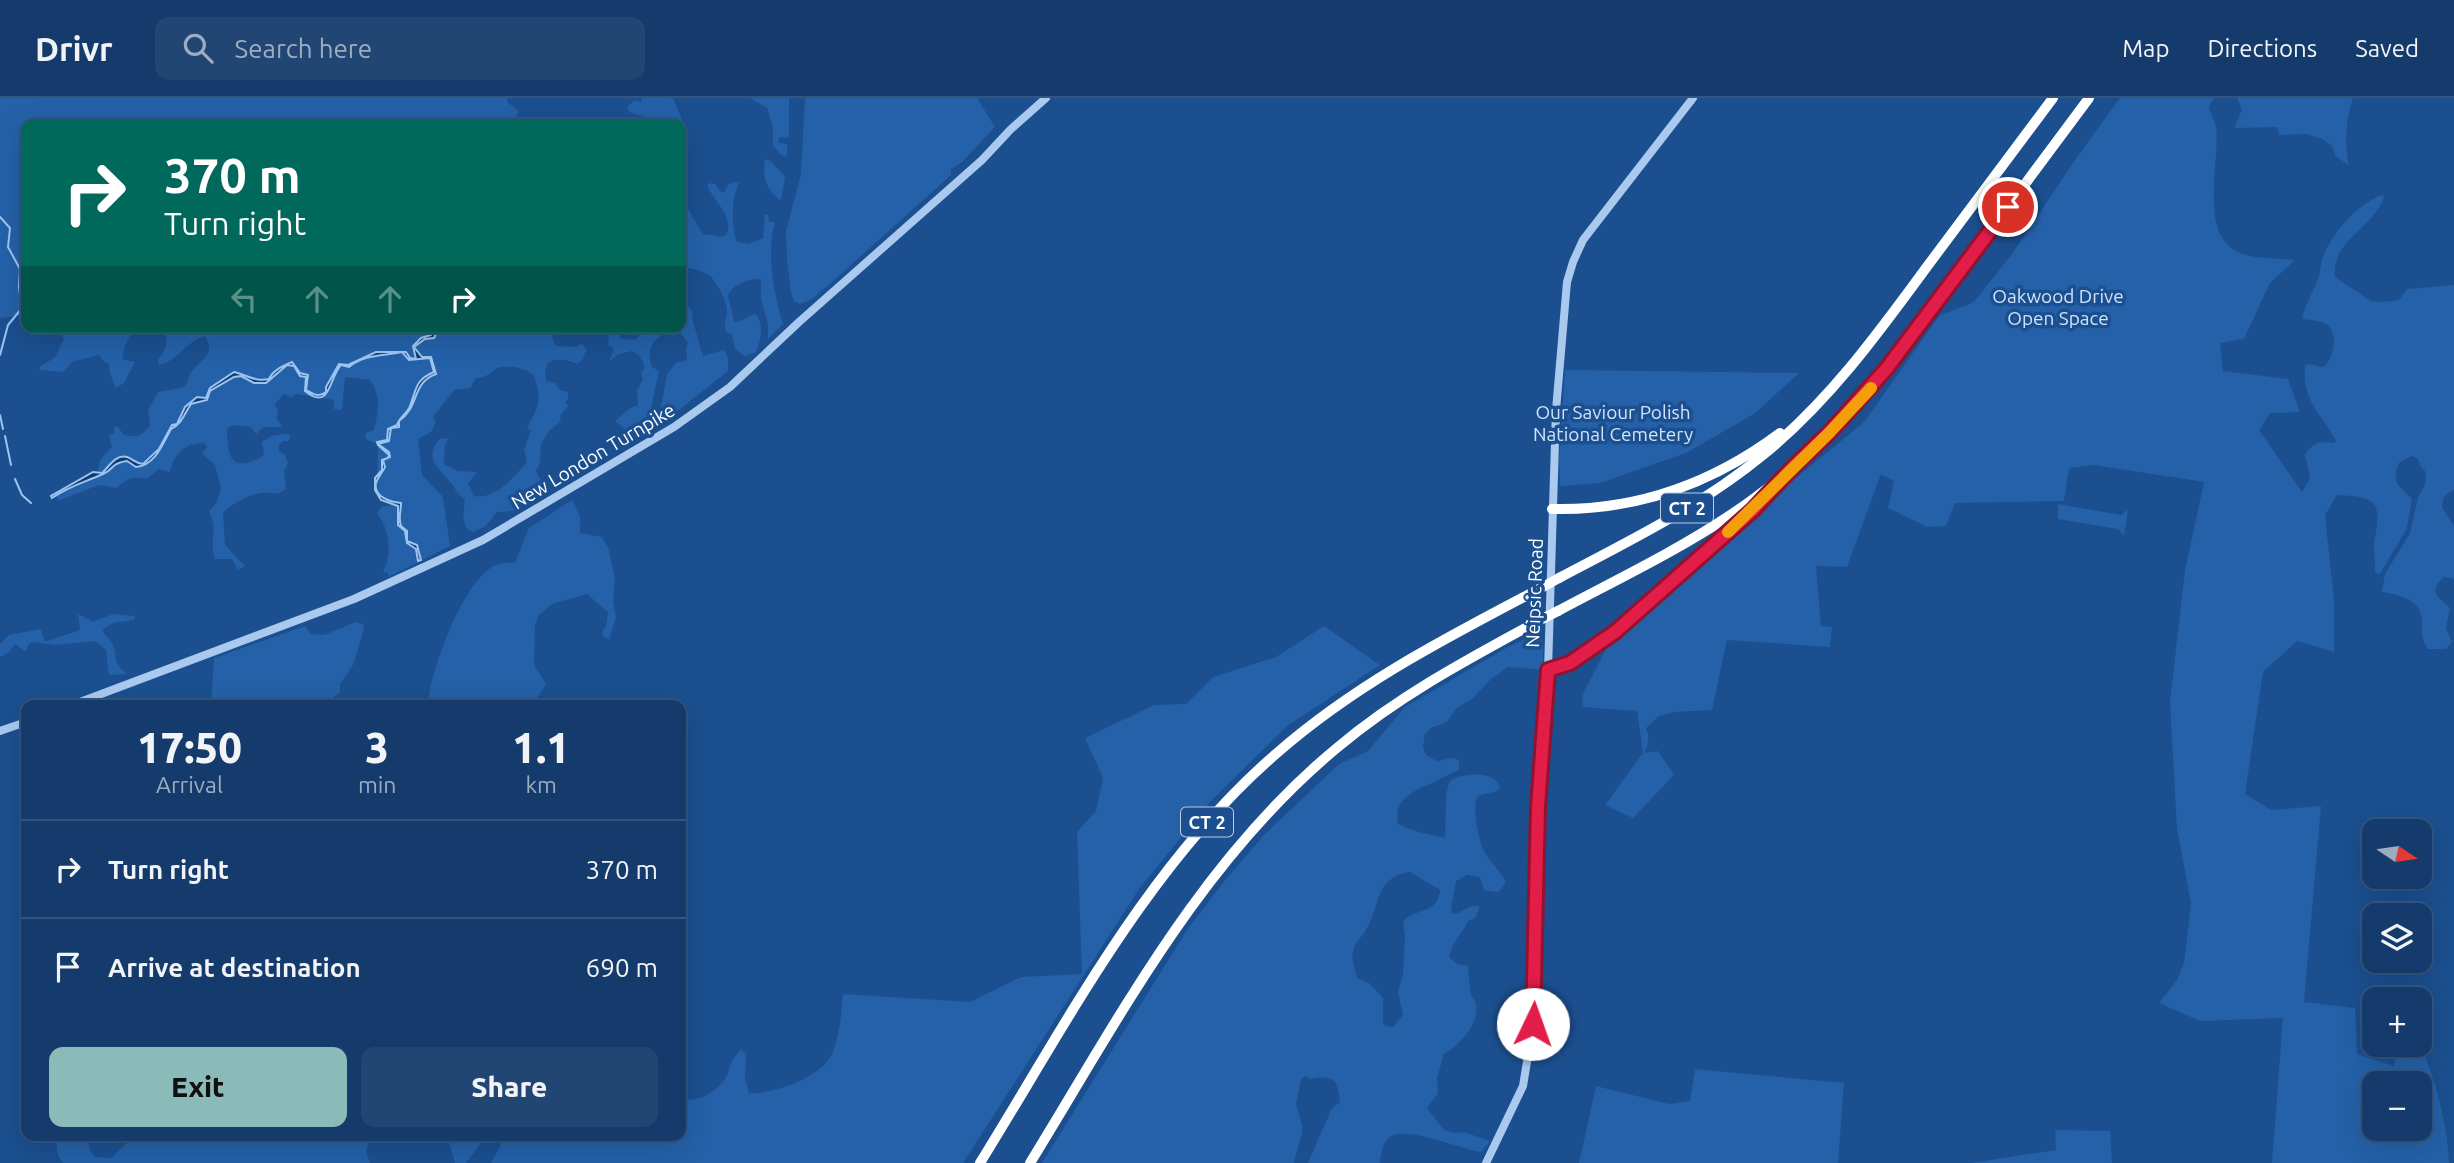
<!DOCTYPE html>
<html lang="en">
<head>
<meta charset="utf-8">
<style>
	:root { --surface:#143b6b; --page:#214673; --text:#f1f3f6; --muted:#9dadc1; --line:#33557e; --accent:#8bbbb9 }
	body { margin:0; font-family:Ubuntu,sans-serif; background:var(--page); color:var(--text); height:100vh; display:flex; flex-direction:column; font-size:26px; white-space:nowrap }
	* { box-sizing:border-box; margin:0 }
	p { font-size:23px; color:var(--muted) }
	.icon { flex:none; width:38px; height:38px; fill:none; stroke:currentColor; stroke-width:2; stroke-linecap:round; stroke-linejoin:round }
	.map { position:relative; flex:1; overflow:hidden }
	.drawer { position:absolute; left:21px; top:602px; width:665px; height:441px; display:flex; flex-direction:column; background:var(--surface); border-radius:14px; box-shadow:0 7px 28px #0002,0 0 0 2px var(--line) }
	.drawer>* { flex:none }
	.guide { position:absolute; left:21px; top:21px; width:665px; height:214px; border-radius:14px; box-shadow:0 7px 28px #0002,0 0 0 2px var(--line); background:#00695c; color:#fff; overflow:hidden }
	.needle { width:46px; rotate:103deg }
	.buttons { position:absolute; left:2362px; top:721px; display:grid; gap:14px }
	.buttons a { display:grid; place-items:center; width:70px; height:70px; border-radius:14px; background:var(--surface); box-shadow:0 7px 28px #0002,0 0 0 2px var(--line); font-size:35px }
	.pin { position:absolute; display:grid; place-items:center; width:60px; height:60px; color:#fff; margin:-30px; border:4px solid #fff; border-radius:50%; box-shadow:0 2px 7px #0007 }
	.me { position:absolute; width:77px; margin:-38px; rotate:3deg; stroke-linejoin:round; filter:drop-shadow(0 0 5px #0008) }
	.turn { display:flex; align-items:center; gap:24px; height:147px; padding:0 28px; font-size:32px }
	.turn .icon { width:91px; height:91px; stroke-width:2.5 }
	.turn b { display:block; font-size:49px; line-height:60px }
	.lanes { display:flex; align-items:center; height:66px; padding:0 28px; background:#0003; justify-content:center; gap:35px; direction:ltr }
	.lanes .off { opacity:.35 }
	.eta { display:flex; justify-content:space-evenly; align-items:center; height:119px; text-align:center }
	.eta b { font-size:42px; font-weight:800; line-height:49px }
	.cta { display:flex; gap:14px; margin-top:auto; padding:14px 28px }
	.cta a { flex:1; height:80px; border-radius:14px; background:var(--accent); color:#111; font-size:28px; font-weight:800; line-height:80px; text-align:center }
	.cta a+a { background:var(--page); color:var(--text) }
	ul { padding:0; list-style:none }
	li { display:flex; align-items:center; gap:21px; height:98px; padding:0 28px; border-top:2px solid var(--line) }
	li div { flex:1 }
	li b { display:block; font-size:26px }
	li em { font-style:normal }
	header { display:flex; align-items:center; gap:42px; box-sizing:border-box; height:98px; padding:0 35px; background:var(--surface); border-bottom:2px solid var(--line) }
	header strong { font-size:33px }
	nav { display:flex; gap:38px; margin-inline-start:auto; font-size:24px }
	.search { width:490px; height:63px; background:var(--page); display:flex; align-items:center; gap:18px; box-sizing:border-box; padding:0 24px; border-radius:14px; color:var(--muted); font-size:26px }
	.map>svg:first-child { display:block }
	.green { fill:#2461a8; fill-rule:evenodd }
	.water { fill:#123a6d; stroke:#9cc4f0; stroke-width:2 }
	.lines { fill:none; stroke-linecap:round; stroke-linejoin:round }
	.stream { stroke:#9cc4f0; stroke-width:2 }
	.tertiary { stroke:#a9c9ee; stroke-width:8 }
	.motorway { stroke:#fff; stroke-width:10 }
	.motorway-bridge { stroke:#fff; stroke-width:10 }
	.route-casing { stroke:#92132f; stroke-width:18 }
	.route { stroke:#e11d48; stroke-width:12 }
	.slow { stroke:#f59e0b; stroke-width:12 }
	.labels { text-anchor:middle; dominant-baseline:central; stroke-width:7; stroke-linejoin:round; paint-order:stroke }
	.shield { fill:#1b4f8f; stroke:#bbcadd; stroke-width:2 }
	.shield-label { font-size:18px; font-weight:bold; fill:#fff }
	.park-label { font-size:19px; fill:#cfe3fa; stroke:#1b4f8f }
	.street-label { font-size:19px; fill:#fff; stroke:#1b4f8f }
</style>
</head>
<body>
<header>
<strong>Drivr</strong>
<div class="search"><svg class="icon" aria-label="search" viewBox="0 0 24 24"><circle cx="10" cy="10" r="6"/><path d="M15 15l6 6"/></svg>Search here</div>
<nav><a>Map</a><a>Directions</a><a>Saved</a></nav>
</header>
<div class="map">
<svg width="2454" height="1065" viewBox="0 0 2454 1065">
	<rect width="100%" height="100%" fill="#1b4f8f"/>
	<g class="green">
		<path d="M0 0H508L507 4 519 13 512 26H26V219L19 222V218L0 220Z"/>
		<path d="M642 0H673L682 22 681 28V26H648L645 19 629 14 627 10 634 2 641 4Z"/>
		<path d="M750 0H789V37L788 40 780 39 778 42V45L787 46V59L781 57 773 47V29L767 10Z"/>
		<path d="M805 0H977L995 29 962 64 951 71V77L832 184 812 201 800 206 794 203 791 195 787 161 786 133 801 76Z"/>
		<path d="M2120 0H2214L2209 9C2210 17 2215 22 2216 29 2221 65 2195 144 2246 157 2261 161 2279 160 2295 162L2270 185 2244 241 2220 245 2223 273 2288 281 2300 314 2270 315 2259 332 2302 394 2310 380 2305 356C2315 344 2319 343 2334 345L2336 343C2321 315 2302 304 2305 268L2308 266 2324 269C2334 260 2339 234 2326 226 2319 222 2310 222 2302 221 2305 206 2313 194 2318 181 2321 174 2320 166 2323 159 2332 135 2357 107 2381 97L2384 99C2374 130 2331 142 2335 179L2371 203 2382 204 2399 202 2407 191 2454 187V392L2444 398 2442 409 2454 428V481L2444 479 2438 485 2435 492 2437 498 2450 510 2446 530 2452 544 2446 551H2428C2422 543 2422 535 2422 525 2423 502 2400 497 2382 494L2385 476 2410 435 2418 399 2425 387 2426 374 2420 368 2418 361 2412 358 2399 365C2391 386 2399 387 2412 401L2407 430 2380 476 2376 475 2375 472C2375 465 2374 457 2374 450 2374 436 2384 412 2370 403 2361 397 2347 398 2337 397L2325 417 2334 502V554L2297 543 2263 574 2245 696 2271 712 2321 708 2304 904 2355 910 2357 956 2394 968 2398 947H2420V945C2436 983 2447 1024 2449 1065H2272L2283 920 2200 923 2159 905 2177 882 2184 865 2191 806 2177 730 2170 604 2185 472 2204 384 2094 367 2069 370 2064 403 1955 405 1946 428 1927 429 1888 410 1894 383 1881 376 1847 469 1816 468 1821 528 1832 529 1830 549 1727 542 1712 612 1675 614 1659 618 1646 630C1650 640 1649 645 1644 655L1658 653 1674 677 1633 720 1605 707 1643 655 1637 613 1582 609 1583 596 1606 551 1796 380 1864 324 1939 218 1974 204 2012 156 2077 59ZM2375 985H2420V1031H2375Z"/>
		<path d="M2237 0H2353C2346 23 2344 43 2349 67L2336 59 2332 48 2322 41 2306 36 2279 37 2277 29 2234 30 2242 12Z"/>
		<path d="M765 61 771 63 785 79 781 103C766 93 762 78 765 61Z"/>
		<path d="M734 84 739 85C731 101 731 128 737 144L748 146 763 140 765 117H768L769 124H775C766 155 774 196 783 226L768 241V226L761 202V181C749 181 732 186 728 198L734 223 737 224 755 216C765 226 761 242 756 254L745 258 735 251 732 236 726 234C723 223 727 222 727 212 727 203 716 183 710 178 704 173 690 170 683 169L684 177 681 181V106L688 111 703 136 722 139 727 136C733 117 714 103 707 88L709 85 715 86 720 93 724 95 728 87Z"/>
		<path d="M681 200 693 214 692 220 703 258 724 252 728 260V273L679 312 658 325 667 276 676 265 687 262 686 250 688 245 679 233C658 235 644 246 652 269L659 273 647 329 645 332 630 338 611 351 613 341 626 332 615 323 630 310 638 307 637 292 643 281 641 275 645 269 640 258 631 253 617 257 609 264 614 251 608 247 609 237 618 234 621 241 635 242 641 235 642 229H681Z"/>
		<path d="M58 229H140C127 236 125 248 122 261L135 264 124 285 116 290 110 276 109 266 104 264 99 257 72 264 63 274 39 272 40 269 55 259 64 241Z"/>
		<path d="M150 229H557L552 240 556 248 574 249 582 246 587 252 582 262 577 266C568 262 557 259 548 265L545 272 546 283 555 285 560 292 568 294V300L565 305 569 308 561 316 560 324 549 333 541 346 540 365 536 373 540 381 550 390 524 408 512 413 497 414 486 428 473 434 466 430 463 418 465 401C457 397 456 391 450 384 438 370 423 359 440 341L449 340 445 348 444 366 457 373 477 374 468 386 474 398C495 402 515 378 527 364L524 352 531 332 527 330C539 308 542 302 534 278 527 270 511 267 501 269 491 271 490 280 476 280L470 290 454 292 433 319 436 324 431 334 418 341 422 377 443 399 450 448 388 479V474L385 475 383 472C393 458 389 428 377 416L381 409 391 407 390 402H385L377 393 378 346 367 342 365 338 366 334 373 333C379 316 381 297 370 282L345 279 342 312 334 311V302L296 296 291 300 284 296 275 306 278 313 277 321 283 329H264L256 336 251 329 232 327 227 331C228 361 231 375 263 358L264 353 261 344 274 337 288 336 291 339 288 343H283L279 347V353L284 356 288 365 284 373 286 391 278 396C261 390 236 402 223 415L225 447 245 468 238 472 232 461H215C210 449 215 437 213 425 212 421 210 417 209 413L217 404 221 390 215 367 202 356 207 349 204 345C184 345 174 356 170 374L159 371 146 381C133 377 126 381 117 390L99 387 58 403 57 397 62 392 103 376 114 365 127 363C130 365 133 368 137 369 150 371 164 342 170 333L171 330 175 329 170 328 159 351 143 366 136 365 131 360 110 366 106 372 97 375 101 361 112 349 109 336H114V329H118L123 336C137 340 141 339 150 327L148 312 158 294 185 289C188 284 188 278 192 273 202 261 216 256 205 238 187 242 177 264 159 267L158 262 166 249 167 239 160 231Z"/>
		<path d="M1565 272 1799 275 1754 316 1686 355 1600 385 1560 388 1559 363Z"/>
		<path d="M572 402 580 418V435L602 439 609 452 615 482 613 503 616 520 609 541 604 539 602 534 606 528 608 514 587 496 552 506 539 517 535 526 534 567 546 586 532 607H428C430 573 461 491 489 471 496 465 507 465 515 464L529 430Z"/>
		<path d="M2058 406 2121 417 2128 412 2124 438 2118 431 2058 421Z"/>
		<path d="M78 516 93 524 113 516 135 518 134 522 113 525 103 531C104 539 109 539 112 545 120 561 109 561 127 576L109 577 106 552 95 543 55 547 32 544 28 547 27 552 24 553 15 546 9 554 0 559V546L9 537 41 531 44 542 47 543 80 532Z"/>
		<path d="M356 524 363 526 364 531 353 567 340 586V594L324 607H211L214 560 305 528 311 536 324 537Z"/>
		<path d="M1324 528 1380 567 1287 628 1210 704 1139 791 963 1065H491L506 1038H681V1000C697 1006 715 995 725 981 729 976 728 971 731 965 733 960 738 956 741 951L746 956 745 979 749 995C772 997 822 979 832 956 840 937 841 916 843 896L970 904 1021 879 1082 876 1077 734 1096 713 1103 680 1085 640 1154 607 1186 606 1213 579 1276 559Z"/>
		<path d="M1540 534 1543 549V572L1508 569 1491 581 1472 601 1457 610 1447 624 1431 630 1425 636 1423 649 1426 657 1437 663C1446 662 1452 656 1459 663V672C1451 675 1445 678 1438 682 1419 692 1392 698 1398 726L1415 733 1445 740 1446 698 1449 684C1461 674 1498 672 1500 691 1493 696 1485 694 1477 699 1472 711 1479 744 1485 755 1492 766 1500 773 1506 784L1499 794 1484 792 1480 779 1467 777 1456 783 1451 812 1453 816C1463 815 1470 804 1480 809L1475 820 1468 823C1462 836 1452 844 1449 859L1457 866 1468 868C1469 877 1469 887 1471 896 1473 900 1475 903 1476 906 1480 927 1459 947 1444 956L1437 980 1438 995 1427 1010 1444 1032 1454 1035 1464 1034 1490 1043 1481 1054 1475 1053C1457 1049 1412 1031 1394 1037 1383 1041 1381 1055 1380 1065H1308L1332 1010 1340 1004C1338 979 1332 977 1309 981L1306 978 1301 981 1296 1006 1302 1027V1034L1294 1065H1042L1187 832 1226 781 1265 736 1339 666 1368 653 1405 609 1508 549ZM1410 774 1440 792C1438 816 1416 810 1403 823L1405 837 1403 876 1398 894 1403 917 1393 929 1386 928 1383 925V900L1369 885 1357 880C1355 871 1351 862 1353 853 1355 843 1363 839 1367 830 1382 804 1374 780 1410 774Z"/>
		<path d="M1695 971 1844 985 1838 1065H1579L1596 988 1669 1006 1690 1003Z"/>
		<path d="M2055 1032 2110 1033 2112 1065H1971L2056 1052Z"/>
		<path d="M57 1038H88L89 1051 95 1059 111 1060 127 1045V1038H371L366 1054 370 1065H64C56 1059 56 1047 57 1038Z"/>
		<path d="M447 1038H486L466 1065H455Z"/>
	</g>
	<path class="water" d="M436 229H439L434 240 425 241 414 249 422 259H431L436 276C411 285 420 309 399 323V329L391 330 389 343 378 346 389 354 390 359 383 362 385 369C383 374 377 380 376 385 373 399 391 404 401 405 401 413 398 420 401 428L407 433V443L417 447 421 462 418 463 416 451 407 445 405 433 398 427V408L381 402 375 392V380L382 372V362L388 360 389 357 378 347 377 344 387 342 388 331 397 327C399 319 407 316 410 308 417 290 415 282 434 274L430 260 409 262 402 254C384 258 364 256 349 269L341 267C329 279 331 314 305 293L306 279 300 278 294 268 287 267 266 285H254L241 278 234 279 210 293 207 302 191 306C184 316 182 326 171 331 163 345 156 367 136 369L127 363C109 366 115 371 103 376 83 385 71 387 52 400L51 398 93 374 102 375C109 369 115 356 127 359 133 361 135 365 143 366L159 351 172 327 177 326 185 309 197 299 206 300 210 290 234 274C247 277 255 284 269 281 273 272 283 268 292 264L300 275 308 277 306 292C313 296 319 300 326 294V289L339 266 348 267 376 254H406L410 260 416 261 413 248 421 240 431 237Z"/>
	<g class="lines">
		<g class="stream">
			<path d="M0 119 10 130 8 149 20 171 19 189 22 210 8 227 0 257"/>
			<path d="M0 317 3 331"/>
			<path d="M5 338 11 367"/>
			<path d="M15 381 22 397 31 405"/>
		</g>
		<g class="tertiary">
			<path d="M72 607 354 501 483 442 674 329 730 289 799 224 982 62 1011 31 1046 0"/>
			<path d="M0 633 26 624"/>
			<path d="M1486 1065 1523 988 1533 927 1538 709 1548 572 1556 312 1567 184 1573 164 1583 142 1693 0"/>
		</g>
		<g class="motorway">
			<path d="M1552 411C1636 413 1713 385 1780 335"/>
			<path d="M1559 480C1629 443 1701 408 1763 357 1828 304 1877 237 1926 170 1968 113 2011 57 2053 0"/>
			<path d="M1558 513C1616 482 1677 453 1732 416 1796 373 1851 318 1898 257L2089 0"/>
			<path d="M1548 572 1570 565 1605 542 1768 396"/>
			<path d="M980 1065C1068 923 1149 765 1277 655 1357 585 1448 539 1541 490"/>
			<path d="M1030 1065C1121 917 1202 761 1338 649 1400 597 1470 560 1540 522"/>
		</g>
		<g class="motorway-bridge">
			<path d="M1541 490 1559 480"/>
			<path d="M1540 522 1558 513"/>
		</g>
	</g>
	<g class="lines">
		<defs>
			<path id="route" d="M1533 926 1538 709 1548 572 1570 565 1615 534 1753 412 1793 369 1829 335 1887 270 2008 109"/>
		</defs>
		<use href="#route" class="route-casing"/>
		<use href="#route" class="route"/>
		<path class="slow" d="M1728 434 1829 335 1871 290"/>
	</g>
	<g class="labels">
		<g class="shield">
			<rect x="1661" y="395.5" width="52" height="29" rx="5"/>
			<rect x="1181" y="709.5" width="52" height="29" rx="5"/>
		</g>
		<g class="shield-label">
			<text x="1687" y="410">CT 2</text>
			<text x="1207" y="724">CT 2</text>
		</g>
		<g class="park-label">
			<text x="2058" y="198">Oakwood Drive<tspan x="2058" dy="22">Open Space</tspan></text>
			<text x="1613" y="314">Our Saviour Polish<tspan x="1613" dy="22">National Cemetery</tspan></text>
		</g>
		<g class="street-label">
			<text transform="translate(593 358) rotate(-31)">New London Turnpike</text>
			<text transform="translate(1534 495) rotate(-88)">Neipsic Road</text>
		</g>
	</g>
</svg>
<div class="buttons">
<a><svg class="needle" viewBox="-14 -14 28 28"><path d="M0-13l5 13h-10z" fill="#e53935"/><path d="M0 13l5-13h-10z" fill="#9dadc1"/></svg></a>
<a><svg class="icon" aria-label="layers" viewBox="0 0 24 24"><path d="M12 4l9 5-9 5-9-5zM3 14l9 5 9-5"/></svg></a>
<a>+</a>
<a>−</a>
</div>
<div class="pin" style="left:2008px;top:109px;background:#d93025"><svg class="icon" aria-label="arrive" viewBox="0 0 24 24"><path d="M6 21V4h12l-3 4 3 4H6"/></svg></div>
<svg class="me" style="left:1533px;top:926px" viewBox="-20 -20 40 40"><circle r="19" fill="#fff"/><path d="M0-13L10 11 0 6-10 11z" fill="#e11d48"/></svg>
<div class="guide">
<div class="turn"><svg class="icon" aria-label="right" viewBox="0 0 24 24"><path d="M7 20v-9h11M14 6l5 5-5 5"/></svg><div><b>370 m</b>Turn right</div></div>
<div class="lanes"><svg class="icon off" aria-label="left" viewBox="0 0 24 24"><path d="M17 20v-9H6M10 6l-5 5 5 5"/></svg><svg class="icon off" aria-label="ahead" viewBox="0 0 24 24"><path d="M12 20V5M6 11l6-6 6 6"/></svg><svg class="icon off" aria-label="ahead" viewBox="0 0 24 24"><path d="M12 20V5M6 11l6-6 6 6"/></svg><svg class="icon" aria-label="right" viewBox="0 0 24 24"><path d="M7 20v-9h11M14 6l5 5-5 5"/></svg></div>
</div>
<section class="drawer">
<div class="eta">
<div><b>17:50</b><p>Arrival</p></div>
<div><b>3</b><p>min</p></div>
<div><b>1.1</b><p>km</p></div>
</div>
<ul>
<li><svg class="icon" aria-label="right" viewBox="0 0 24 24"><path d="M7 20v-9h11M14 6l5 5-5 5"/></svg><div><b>Turn right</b></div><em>370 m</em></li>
<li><svg class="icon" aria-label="arrive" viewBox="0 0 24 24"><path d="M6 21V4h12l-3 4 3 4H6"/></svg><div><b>Arrive at destination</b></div><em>690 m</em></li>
</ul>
<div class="cta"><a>Exit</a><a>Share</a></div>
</section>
</div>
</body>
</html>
